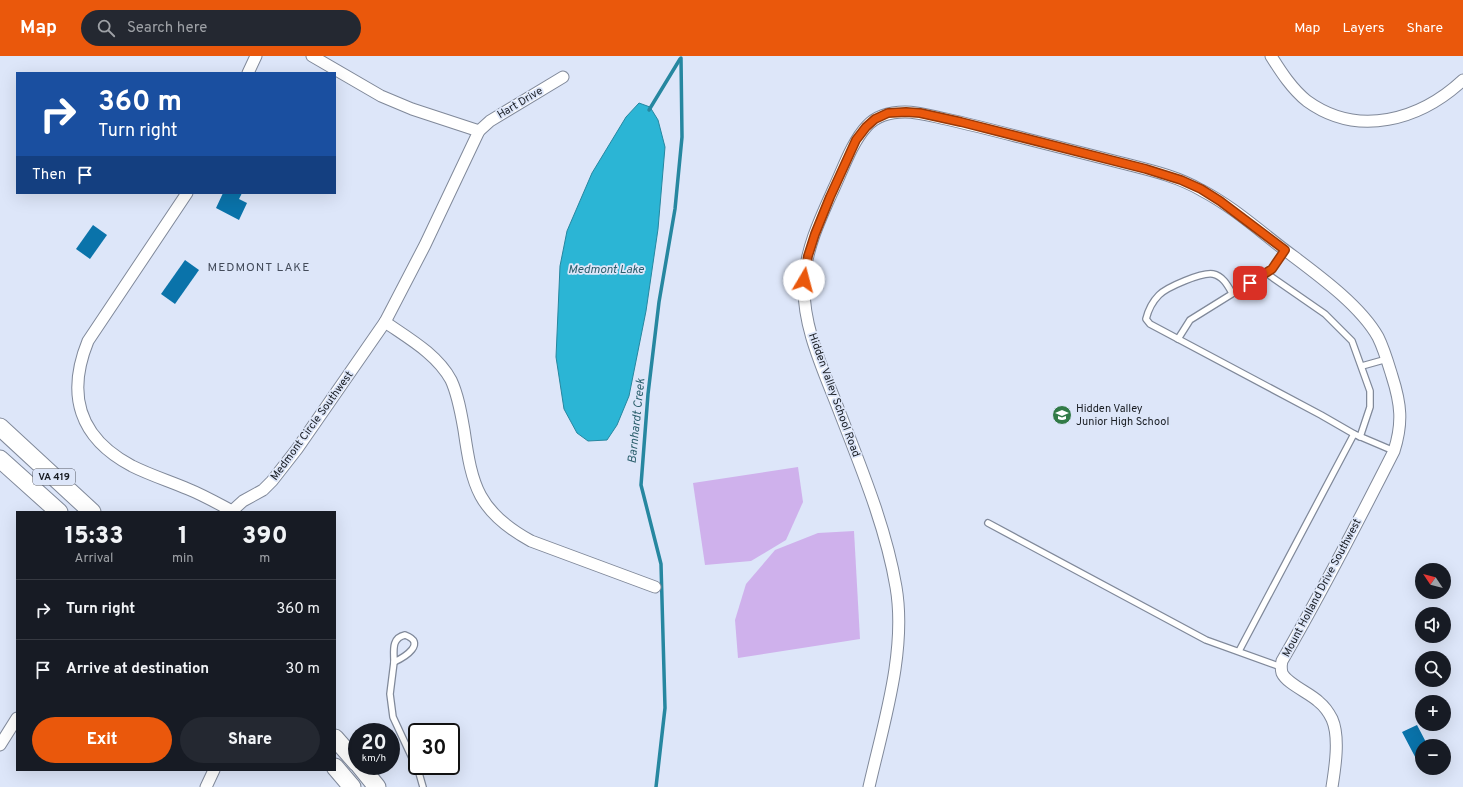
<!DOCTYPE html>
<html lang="en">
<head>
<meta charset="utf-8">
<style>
	:root { --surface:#171b24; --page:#242831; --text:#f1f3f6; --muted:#9ea1a6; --line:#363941; --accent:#ea580c }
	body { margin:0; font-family:Overpass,sans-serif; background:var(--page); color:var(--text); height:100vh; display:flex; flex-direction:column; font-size:15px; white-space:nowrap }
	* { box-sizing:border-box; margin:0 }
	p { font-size:13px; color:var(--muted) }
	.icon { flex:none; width:22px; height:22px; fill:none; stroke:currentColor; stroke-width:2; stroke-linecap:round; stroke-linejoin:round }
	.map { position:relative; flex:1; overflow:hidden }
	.drawer { position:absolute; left:16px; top:455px; width:320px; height:260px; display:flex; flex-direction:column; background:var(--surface); border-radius:0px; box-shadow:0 4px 16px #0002 }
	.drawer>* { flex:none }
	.hud { position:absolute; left:16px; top:16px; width:320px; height:122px; border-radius:0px; box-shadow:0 4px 16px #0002; background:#1a4fa0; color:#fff; overflow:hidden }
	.needle { width:26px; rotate:305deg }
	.controls { position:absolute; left:1415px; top:507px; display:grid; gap:8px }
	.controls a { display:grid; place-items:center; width:36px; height:36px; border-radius:50%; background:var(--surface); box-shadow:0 4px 16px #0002; font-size:20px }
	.speed { position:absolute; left:348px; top:667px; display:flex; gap:8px; font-size:20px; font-weight:700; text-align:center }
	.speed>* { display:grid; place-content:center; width:52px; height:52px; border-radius:50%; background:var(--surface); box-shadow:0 4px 16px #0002; line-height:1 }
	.speed small { font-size:10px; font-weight:400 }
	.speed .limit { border:2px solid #111; border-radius:6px; background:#fff; color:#111 }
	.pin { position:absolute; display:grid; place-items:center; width:34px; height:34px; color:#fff; margin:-17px; border-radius:8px; box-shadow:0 2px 6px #0006 }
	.me { position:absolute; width:44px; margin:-22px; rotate:8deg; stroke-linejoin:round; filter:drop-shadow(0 0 3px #0008) }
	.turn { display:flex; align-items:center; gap:14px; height:84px; padding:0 16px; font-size:18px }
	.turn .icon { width:52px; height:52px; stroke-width:2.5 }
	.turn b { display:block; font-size:28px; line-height:34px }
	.then { display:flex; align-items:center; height:38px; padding:0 16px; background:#0003; gap:8px; font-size:15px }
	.eta { display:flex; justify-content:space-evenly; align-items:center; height:68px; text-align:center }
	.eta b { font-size:24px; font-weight:800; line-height:28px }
	.action { display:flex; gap:8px; margin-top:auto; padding:8px 16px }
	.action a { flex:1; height:46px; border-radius:24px; background:var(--accent); color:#fff; font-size:16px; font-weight:800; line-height:46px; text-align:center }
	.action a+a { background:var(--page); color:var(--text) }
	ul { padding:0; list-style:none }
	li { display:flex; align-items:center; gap:12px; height:60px; padding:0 16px; border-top:1px solid var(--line) }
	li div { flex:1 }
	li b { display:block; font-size:15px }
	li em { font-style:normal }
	header { display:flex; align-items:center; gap:24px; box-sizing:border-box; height:56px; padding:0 20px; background:var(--accent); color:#fff }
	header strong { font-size:19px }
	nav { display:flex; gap:22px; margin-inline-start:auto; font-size:14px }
	.search { width:280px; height:36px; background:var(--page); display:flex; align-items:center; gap:10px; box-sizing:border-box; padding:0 14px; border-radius:22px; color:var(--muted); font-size:15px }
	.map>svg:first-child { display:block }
	.green { fill:#cfb1ec }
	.water { fill:#2bb5d5; stroke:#2687a0 }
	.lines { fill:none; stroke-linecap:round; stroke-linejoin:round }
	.stream { stroke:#2687a0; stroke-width:3.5 }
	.building { fill:#0a73aa }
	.lane-casing { stroke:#80899a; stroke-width:8 }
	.street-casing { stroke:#80899a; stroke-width:13 }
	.primary-casing { stroke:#80899a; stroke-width:19 }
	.lane { stroke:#fff; stroke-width:5.5 }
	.street { stroke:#fff; stroke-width:11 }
	.primary { stroke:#fff; stroke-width:17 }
	.route-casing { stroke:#983908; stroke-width:10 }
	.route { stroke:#ea580c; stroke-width:7 }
	.labels { text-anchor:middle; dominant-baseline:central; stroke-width:3.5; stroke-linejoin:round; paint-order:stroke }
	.shield { fill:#dde6f9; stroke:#545963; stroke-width:1 }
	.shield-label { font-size:10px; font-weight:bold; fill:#191d23 }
	.street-label { font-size:11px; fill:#191d23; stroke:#dde6f9 }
	.poi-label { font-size:11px; fill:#191d23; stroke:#dde6f9; text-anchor:start }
	.neighbourhood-label { font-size:12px; letter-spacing:1px; fill:#434b5a; stroke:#dde6f9 }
	.water-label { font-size:12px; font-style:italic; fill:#2b5f6d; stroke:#dde6f9 }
</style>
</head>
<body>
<header>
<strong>Map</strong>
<div class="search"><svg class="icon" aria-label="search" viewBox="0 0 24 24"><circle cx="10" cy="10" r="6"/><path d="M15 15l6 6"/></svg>Search here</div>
<nav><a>Map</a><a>Layers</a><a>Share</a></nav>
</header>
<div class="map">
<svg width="1463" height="731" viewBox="0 0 1463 731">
	<rect width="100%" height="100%" fill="#dde6f9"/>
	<g class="green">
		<path d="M798 411 803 446 786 484 751 505 705 509 693 427Z"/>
		<path d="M854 475 860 583 738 602 735 564 746 528 775 494 818 477Z"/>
	</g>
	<path class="water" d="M639 47 650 51 658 64 665 91 658 173 646 255 629 340 617 369 607 384 588 385 577 377 564 353 556 301 560 210 567 175 592 117 626 61Z"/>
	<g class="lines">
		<g class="stream">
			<path d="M649 54 680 3"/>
			<path d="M656 731 665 652 661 508 641 429 648 338 659 246 675 153 682 81 681 2"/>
		</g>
	</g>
	<g class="building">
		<path d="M223 137H242L239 143 247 147 239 164 216 152Z"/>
		<path d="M93 169 107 179 90 203 76 193Z"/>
		<path d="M185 204 199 214 175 248 161 238Z"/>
		<path d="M1417 669 1428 690H1422V714L1402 676Z"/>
	</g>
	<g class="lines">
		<defs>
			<g id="lane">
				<path d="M1266 217 1325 258 1352 285 1370 335V351L1360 381"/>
				<path d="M1232 237C1228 230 1223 220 1213 218 1202 216 1167 231 1159 239 1153 245 1148 255 1146 263L1150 268 1321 359 1354 378 1394 395"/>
				<path d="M1178 283 1190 264 1272 213 1285 194"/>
				<path d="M1362 310 1387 303"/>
				<path d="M988 467 1206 584 1281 611"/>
				<path d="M405 579C427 587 405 601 394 606 394 595 391 582 405 579Z"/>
				<path d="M1239 595 1354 378"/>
				<path d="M394 606 390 638 393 661 419 717 423 731"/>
			</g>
			<g id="street">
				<path d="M312 0 381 40 412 53 479 75"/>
				<path d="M1271 0C1281 16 1292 33 1307 45 1358 82 1420 64 1463 24"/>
				<path d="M248 17 256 0"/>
				<path d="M187 137 88 285C66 339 79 382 132 410 150 419 169 425 188 433 203 439 217 447 232 455L243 445 263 434 272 425 297 393 385 266 425 189 479 75 490 65 563 21"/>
				<path d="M385 266C408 282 437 298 451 324 458 339 461 357 464 374 472 430 478 456 531 485L655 531"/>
				<path d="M0 689 17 662"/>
				<path d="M206 731 214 714"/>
				<path d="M869 731C883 669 907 595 896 531 886 471 860 409 838 352 822 311 802 269 804 225 806 192 821 161 834 132 843 113 852 86 867 70 877 59 890 56 905 56 918 56 932 60 946 63 973 69 1000 76 1027 83 1059 91 1090 99 1122 107 1149 114 1177 120 1201 134 1230 149 1255 171 1281 191 1311 214 1359 247 1378 281 1384 293 1388 307 1392 320 1401 348 1403 367 1394 395 1358 466 1322 536 1282 605 1281 609 1281 613 1282 617 1287 628 1310 637 1319 646 1324 650 1329 657 1332 663 1340 681 1335 712 1332 731"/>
			</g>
			<g id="primary">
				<path d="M0 371 92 456"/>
				<path d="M0 403 59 456"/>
				<path d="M335 682 357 707"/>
				<path d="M360 710 377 731"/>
				<path d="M335 711 352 731"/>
			</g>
		</defs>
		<use href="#lane" class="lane-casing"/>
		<use href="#street" class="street-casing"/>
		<use href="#primary" class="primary-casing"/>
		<use href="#lane" class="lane"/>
		<use href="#street" class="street"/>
		<use href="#primary" class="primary"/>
	</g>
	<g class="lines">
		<defs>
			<path id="route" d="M804 224 808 200 815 178 830 141 856 84 866 71 875 63 888 57 906 56 920 57 961 66 1146 113 1181 124 1201 133 1220 145 1285 194 1272 213 1250 227"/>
		</defs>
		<use href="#route" class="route-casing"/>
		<use href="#route" class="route"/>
	</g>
	<defs>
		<symbol id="school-disc" viewBox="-11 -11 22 22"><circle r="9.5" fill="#317a47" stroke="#dde6f9"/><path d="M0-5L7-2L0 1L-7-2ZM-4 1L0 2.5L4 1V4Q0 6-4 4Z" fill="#fff"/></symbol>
	</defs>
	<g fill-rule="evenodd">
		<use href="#school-disc" x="1051" y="348" width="22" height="22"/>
	</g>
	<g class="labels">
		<rect class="shield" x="33" y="413" width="42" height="16" rx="3"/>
		<g class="shield-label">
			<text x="54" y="421">VA 419</text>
		</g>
		<g class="street-label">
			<text transform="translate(520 47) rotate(-31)">Hart Drive</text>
			<text transform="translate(834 339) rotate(70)">Hidden Valley School Road</text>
			<text transform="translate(312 370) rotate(-54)">Medmont Circle Southwest</text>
			<text transform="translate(1322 532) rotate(-62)">Mount Holland Drive Southwest</text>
		</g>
		<g class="poi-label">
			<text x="1076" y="353">Hidden Valley<tspan x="1076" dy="13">Junior High School</tspan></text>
		</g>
		<g class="neighbourhood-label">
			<text x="259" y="212">MEDMONT LAKE</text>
		</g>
		<g class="water-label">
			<text x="606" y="214">Medmont Lake</text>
			<text transform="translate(637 365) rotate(-84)">Barnhardt Creek</text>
		</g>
	</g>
</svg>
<div class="controls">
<a><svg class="needle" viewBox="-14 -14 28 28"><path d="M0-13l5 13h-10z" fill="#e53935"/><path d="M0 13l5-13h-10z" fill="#9ea1a6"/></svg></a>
<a><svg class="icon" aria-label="sound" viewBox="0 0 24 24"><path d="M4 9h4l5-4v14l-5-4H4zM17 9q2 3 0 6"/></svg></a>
<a><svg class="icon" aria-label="search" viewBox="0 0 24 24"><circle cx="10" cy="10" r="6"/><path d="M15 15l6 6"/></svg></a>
<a>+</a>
<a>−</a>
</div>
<div class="speed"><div>20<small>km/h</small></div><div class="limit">30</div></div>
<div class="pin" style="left:1250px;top:227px;background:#d93025"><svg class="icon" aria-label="arrive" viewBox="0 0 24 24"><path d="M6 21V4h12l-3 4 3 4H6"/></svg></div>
<svg class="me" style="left:804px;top:224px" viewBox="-20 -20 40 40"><circle r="19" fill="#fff"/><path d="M0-13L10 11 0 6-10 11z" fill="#ea580c"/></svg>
<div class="hud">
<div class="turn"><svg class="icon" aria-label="right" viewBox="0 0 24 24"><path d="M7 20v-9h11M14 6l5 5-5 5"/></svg><div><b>360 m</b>Turn right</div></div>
<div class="then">Then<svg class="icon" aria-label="arrive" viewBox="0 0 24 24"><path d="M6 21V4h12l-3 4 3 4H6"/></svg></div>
</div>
<section class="drawer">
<div class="eta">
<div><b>15:33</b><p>Arrival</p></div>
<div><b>1</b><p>min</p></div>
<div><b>390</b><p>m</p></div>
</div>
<ul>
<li><svg class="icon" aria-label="right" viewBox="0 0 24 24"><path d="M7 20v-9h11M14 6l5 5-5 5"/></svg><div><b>Turn right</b></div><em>360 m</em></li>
<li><svg class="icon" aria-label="arrive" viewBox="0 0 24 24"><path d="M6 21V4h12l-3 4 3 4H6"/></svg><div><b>Arrive at destination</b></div><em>30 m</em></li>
</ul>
<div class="action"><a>Exit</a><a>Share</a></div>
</section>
</div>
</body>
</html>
